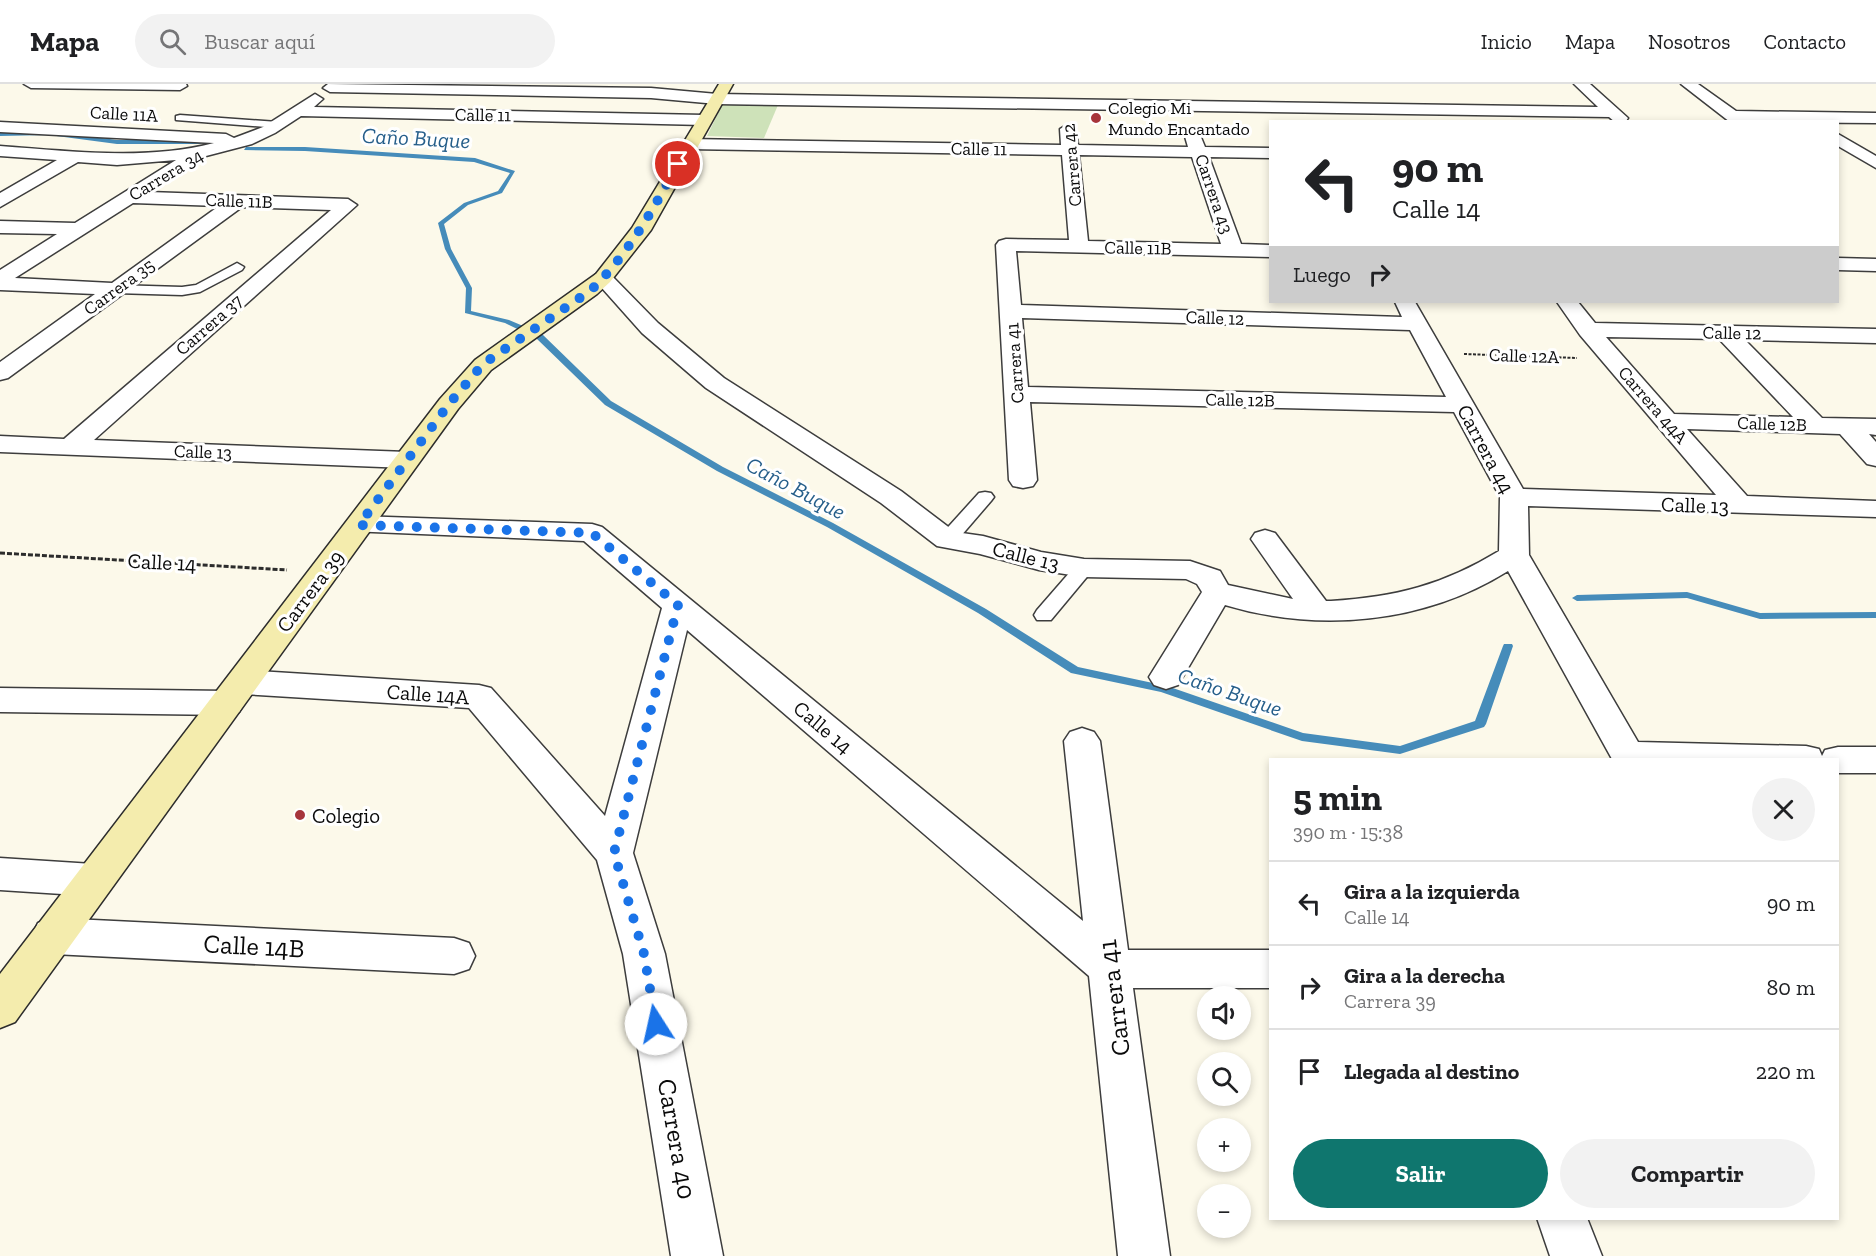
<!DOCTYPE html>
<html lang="es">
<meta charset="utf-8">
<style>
:root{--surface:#fff;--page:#f2f2f2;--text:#202124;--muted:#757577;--line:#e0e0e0;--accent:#0f766e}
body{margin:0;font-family:"Zilla Slab",serif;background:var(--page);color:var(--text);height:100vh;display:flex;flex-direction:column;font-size:22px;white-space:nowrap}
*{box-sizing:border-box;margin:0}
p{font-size:20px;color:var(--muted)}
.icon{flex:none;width:33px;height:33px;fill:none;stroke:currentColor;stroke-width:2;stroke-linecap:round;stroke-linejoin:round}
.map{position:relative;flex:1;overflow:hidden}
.details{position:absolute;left:1269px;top:674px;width:570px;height:462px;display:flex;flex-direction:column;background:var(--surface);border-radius:0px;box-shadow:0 3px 9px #0003}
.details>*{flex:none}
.banner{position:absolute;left:1269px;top:36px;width:570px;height:183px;border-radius:0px;box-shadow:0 3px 9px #0003;background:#fff;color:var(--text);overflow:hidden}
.fabs{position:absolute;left:1197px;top:902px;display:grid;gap:12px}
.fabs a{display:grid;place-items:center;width:54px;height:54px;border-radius:50%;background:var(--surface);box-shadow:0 3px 9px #0003;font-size:30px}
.pin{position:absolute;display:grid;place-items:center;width:51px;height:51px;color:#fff;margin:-26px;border:3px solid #fff;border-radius:50%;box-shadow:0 2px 6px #0007}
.me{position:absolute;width:66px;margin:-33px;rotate:350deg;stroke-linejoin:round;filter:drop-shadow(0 0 4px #0008)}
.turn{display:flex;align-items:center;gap:21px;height:126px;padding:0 24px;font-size:27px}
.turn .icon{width:78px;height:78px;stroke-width:2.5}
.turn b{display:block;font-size:42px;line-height:51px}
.then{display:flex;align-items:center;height:57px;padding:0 24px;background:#0003;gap:12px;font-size:22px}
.round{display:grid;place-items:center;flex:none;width:63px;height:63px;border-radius:32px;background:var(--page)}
.headline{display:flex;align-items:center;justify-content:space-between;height:102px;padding:0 24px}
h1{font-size:36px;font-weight:800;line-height:45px}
.primary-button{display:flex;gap:12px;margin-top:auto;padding:12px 24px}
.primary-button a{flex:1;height:69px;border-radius:36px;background:var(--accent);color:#fff;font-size:24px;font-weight:800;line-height:69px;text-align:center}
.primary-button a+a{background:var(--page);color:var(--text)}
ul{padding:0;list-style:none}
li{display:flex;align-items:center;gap:18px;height:84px;padding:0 24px;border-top:2px solid var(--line)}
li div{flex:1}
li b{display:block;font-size:22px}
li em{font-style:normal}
header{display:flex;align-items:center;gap:36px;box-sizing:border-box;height:84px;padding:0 30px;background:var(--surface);border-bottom:2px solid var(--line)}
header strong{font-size:28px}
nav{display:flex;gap:33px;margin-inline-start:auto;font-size:21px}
.search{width:420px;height:54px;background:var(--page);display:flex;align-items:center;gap:15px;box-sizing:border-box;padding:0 21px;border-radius:33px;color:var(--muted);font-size:22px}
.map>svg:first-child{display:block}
.green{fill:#cee2b9}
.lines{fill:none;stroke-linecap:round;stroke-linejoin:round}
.stream{fill:#468cba;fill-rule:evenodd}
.lane-casing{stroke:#3d3d3d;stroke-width:3}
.street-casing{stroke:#3d3d3d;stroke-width:3}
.secondary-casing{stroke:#2c2c2c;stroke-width:3}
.path-far1{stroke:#2c2c2c;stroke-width:2;stroke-dasharray:3 1.5;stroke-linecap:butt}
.path{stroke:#2c2c2c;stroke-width:3;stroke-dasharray:5 2;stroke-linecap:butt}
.lane{fill:#fff;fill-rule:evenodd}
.street{fill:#fff;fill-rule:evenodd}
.secondary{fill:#f4ecad;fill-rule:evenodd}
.route{stroke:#1a73e8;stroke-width:10;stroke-dasharray:0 18}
.poi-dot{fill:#a7353b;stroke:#fff;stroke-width:2}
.labels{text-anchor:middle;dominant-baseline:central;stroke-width:6;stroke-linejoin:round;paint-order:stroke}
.far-poi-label{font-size:18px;fill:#0a0a0a;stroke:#fff;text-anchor:start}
.far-street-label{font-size:18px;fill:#0a0a0a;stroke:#fff}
.street-label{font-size:21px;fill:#0a0a0a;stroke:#fff}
.poi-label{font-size:21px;fill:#0a0a0a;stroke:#fff;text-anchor:start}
.water-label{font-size:22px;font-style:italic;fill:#255e8a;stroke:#fff}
.near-street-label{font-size:26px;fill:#0a0a0a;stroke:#fff}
</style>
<header>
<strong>Mapa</strong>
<div class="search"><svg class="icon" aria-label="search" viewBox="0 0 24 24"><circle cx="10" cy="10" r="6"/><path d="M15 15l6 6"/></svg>Buscar aquí</div>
<nav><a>Inicio</a><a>Mapa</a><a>Nosotros</a><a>Contacto</a></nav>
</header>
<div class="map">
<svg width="1876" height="1172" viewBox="0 0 1876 1172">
<rect width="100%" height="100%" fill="#fcf9ea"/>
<path class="green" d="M 723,19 L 778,21 L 764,54 L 707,52 Z"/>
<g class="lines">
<g class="stream">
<path d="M 49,47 L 117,56 L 200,56 L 203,58 L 200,60 L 117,60 L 49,51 L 0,52 L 0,48 Z"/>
<path d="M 246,63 L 305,63 L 475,74 L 515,87 L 502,109 L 468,121 L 444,140 L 451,165 L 472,204 L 471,227 L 509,236 L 542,250 L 611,317 L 723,383 L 833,439 L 986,525 L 1078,583 L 1167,602 L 1303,649 L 1400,662 L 1475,637 L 1503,562 L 1504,560 L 1512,560 L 1513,562 L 1486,640 L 1484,643 L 1400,670 L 1302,657 L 1161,608 L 1071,589 L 978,529 L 827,443 L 717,387 L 605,321 L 536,254 L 505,239 L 465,229 L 466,204 L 445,165 L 438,139 L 464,119 L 498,107 L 510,89 L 474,78 L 305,67 L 244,66 Z"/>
<path d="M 1687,508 L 1760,529 L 1876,528 L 1876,534 L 1760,535 L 1687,514 L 1577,517 L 1572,514 L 1577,511 Z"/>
</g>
<defs>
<g id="lane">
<path d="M 180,31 L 278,38 L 283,41 L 278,44 L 176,36 L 176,32 Z"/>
<path d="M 237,179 L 244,183 L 242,186 L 200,208 L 182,211 L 115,209 L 108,205 L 115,201 L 182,203 L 196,201 Z"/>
<path d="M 985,408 L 991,409 L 994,413 L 991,417 L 954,460 L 940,460 L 938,456 L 940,452 L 979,409 Z"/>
<path d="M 1084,478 L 1091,480 L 1093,484 L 1091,488 L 1051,536 L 1037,536 L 1034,531 L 1037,526 L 1077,480 Z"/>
</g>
<g id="street">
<path d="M 24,0 L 186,0 L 187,2 L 180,6 L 31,4 Z"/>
<path d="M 328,0 L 651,4 L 717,10 L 1598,23 L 1574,0 L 1590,0 L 1628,34 L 1626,37 L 1615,38 L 1609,33 L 717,20 L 651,14 L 330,8 L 323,4 Z"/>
<path d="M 1681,0 L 1698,0 L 1736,27 L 1876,29 L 1876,39 L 1730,38 Z"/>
<path d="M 315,10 L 323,15 L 314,23 L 704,31 L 712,36 L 704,41 L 301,32 L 275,49 L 252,60 L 206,72 L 149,108 L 348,115 L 357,121 L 94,356 L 407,368 L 416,370 L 420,376 L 416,382 L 407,384 L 0,368 L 0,352 L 64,355 L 331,126 L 242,123 L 8,294 L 0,296 L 0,278 L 95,210 L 0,206 L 0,186 L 57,150 L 0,149 L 0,137 L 75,139 L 176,76 L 117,81 L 78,78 L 0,123 L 0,109 L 57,76 L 0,72 L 0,62 C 71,67 144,77 214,59 L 0,48 L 0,38 L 226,50 L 234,54 L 263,43 ZM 133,119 L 219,122 L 112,199 L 15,194 Z"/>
<path d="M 1068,40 L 1076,45 L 1078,61 L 1188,63 L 1184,49 L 1192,44 L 1198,46 L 1205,63 L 1270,64 L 1270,74 L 1209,73 L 1241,160 L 1270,161 L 1270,173 L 1016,167 L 1021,221 L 1402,233 L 1395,218 L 1415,218 L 1523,405 L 1716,411 L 1580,251 L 1557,218 L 1578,218 L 1595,239 L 1876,245 L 1876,259 L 1745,256 L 1822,334 L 1876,335 L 1876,351 L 1869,350 L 1876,358 L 1876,382 L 1867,380 L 1840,350 L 1687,345 L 1747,412 L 1876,417 L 1876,433 L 1528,422 L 1529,471 L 1638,658 L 1806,662 L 1819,665 L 1822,672 L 1825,666 L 1838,663 L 1876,663 L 1876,689 L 1838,689 L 1838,675 L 1612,675 L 1508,487 C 1423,540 1319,549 1225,521 L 1178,601 L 1166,605 L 1154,601 L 1149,593 L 1202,508 L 1197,500 L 1186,495 L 1084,493 L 1039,486 L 980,470 L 937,462 L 881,419 L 706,304 L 642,249 L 593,194 L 596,190 L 610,190 L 658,239 L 724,294 L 901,407 L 955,448 L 983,452 L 1041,468 L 1084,475 L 1190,477 L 1220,487 L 1228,501 L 1293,515 L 1251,455 L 1255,449 L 1265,446 L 1275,449 L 1326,517 L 1331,517 C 1396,513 1443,501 1499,467 L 1500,413 L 1454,328 L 1030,318 L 1037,396 L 1033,402 L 1023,404 L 1013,402 L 1009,396 L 996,161 L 999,157 L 1006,155 L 1069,156 L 1062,71 L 688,65 L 680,60 L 688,55 L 1061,61 L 1060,45 ZM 1079,71 L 1192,73 L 1221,160 L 1088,157 ZM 1022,234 L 1410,246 L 1446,313 L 1028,303 ZM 1606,253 L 1719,255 L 1793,333 L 1674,330 Z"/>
<path d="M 1838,50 L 1876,72 L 1876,84 L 1838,62 Z"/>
<path d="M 1838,174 L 1876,175 L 1876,187 L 1838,186 Z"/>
<path d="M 359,432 L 592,440 L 602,443 L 1083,837 L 1064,657 L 1070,648 L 1082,644 L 1094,648 L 1100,657 L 1128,866 L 1270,866 L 1270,904 L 1133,904 L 1170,1172 L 1118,1172 L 1089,892 L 687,546 L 633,769 L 665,870 L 723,1172 L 671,1172 L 623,870 L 597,776 L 469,624 L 243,610 L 231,606 L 226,598 L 231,590 L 243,586 L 479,601 L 491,604 L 605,732 L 662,524 L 584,457 L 349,447 L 345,441 L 349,435 Z"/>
<path d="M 0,604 L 227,607 L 239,610 L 244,619 L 239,628 L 227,631 L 0,628 Z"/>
<path d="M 0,774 L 93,780 L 107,784 L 113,796 L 107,808 L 93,812 L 0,806 Z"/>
<path d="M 53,834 L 454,854 L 469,859 L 475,872 L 469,885 L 454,890 L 53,870 L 38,865 L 32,852 L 38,839 Z"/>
<path d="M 1537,1134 L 1587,1134 L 1602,1172 L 1550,1172 Z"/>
</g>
<path id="secondary" d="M 719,0 L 733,0 L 651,146 L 610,198 L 597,210 L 491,286 L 458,325 L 15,938 L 0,944 L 0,890 L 440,315 L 475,276 L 596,190 L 632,144 Z"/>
</defs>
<use href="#lane" class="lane-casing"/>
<use href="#street" class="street-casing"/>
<use href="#secondary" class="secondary-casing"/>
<path class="path-far1" d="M 1464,270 L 1577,274"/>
<path class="path" d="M 0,469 L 287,486"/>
<use href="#lane" class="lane"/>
<use href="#street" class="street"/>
<use href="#secondary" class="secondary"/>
</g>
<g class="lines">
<path class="route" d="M 656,940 L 644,870 L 614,769 L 678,521 L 592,449 L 359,441 L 449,320 L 483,280 L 590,207 C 629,170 653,125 678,80"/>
</g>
<g class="poi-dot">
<circle cx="1096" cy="34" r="6"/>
<circle cx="300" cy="731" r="6"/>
</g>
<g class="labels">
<g class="far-poi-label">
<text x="1108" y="24">Colegio Mi<tspan x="1108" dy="21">Mundo Encantado</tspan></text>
</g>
<g class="far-street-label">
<text transform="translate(124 30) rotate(3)">Calle 11A</text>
<text transform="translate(483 31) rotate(1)">Calle 11</text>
<text transform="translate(979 65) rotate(1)">Calle 11</text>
<text transform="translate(1072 81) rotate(-95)">Carrera 42</text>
<text transform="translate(166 91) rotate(-31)">Carrera 34</text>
<text transform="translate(1214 110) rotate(71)">Carrera 43</text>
<text transform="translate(239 117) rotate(2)">Calle 11B</text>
<text transform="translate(1138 164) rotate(1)">Calle 11B</text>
<text transform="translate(119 203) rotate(-36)">Carrera 35</text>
<text transform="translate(1215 234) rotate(2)">Calle 12</text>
<text transform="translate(209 241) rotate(-41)">Carrera 37</text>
<text transform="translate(1732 249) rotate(1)">Calle 12</text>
<text transform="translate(1524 272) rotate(2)">Calle 12A</text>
<text transform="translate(1015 279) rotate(-94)">Carrera 41</text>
<text transform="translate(1240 316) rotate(1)">Calle 12B</text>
<text transform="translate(1653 321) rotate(49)">Carrera 44A</text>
<text transform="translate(1772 340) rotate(2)">Calle 12B</text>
<text transform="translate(203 368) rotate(2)">Calle 13</text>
</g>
<g class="street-label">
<text transform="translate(1486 365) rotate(62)">Carrera 44</text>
<text transform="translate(1695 421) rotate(2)">Calle 13</text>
<text transform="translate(1026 472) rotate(14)">Calle 13</text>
<text transform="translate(162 478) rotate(3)">Calle 14</text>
<text transform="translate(310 507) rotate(-53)">Carrera 39</text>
<text transform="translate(428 610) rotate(4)">Calle 14A</text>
<text transform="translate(823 643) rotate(40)">Calle 14</text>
</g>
<g class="poi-label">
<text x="312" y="731">Colegio</text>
</g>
<g class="water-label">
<text transform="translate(416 54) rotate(3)">Caño Buque</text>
<text transform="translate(796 404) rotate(28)">Caño Buque</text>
<text transform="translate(1230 608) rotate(19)">Caño Buque</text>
</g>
<g class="near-street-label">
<text transform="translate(254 862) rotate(3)">Calle 14B</text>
<text transform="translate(1114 914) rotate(-97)">Carrera 41</text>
<text transform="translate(677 1055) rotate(80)">Carrera 40</text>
</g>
</g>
</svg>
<div class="fabs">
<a><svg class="icon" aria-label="sound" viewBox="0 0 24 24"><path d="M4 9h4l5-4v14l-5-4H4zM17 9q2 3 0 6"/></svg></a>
<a><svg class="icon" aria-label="search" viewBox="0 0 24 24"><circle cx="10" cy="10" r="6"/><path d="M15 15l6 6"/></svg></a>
<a>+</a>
<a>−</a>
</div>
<div class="pin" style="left:678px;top:80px;background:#d93025"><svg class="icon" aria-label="arrive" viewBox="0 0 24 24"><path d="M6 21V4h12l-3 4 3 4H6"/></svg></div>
<svg class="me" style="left:656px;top:940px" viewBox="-20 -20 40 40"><circle r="19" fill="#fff"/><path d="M0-13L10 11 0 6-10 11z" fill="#1a73e8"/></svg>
<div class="banner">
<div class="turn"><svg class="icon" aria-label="left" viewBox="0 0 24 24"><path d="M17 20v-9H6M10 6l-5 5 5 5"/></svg><div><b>90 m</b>Calle 14</div></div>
<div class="then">Luego<svg class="icon" aria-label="right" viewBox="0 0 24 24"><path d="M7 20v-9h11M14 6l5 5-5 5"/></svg></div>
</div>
<section class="details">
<div class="headline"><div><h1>5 min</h1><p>390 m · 15:38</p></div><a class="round"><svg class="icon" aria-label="close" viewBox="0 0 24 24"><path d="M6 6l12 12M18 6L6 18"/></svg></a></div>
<ul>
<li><svg class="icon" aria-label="left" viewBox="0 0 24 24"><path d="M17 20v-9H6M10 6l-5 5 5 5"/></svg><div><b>Gira a la izquierda</b><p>Calle 14</p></div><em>90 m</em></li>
<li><svg class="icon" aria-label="right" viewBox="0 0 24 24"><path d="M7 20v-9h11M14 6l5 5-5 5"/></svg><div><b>Gira a la derecha</b><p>Carrera 39</p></div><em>80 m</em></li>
<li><svg class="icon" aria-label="arrive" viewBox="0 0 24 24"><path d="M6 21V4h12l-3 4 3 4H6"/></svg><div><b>Llegada al destino</b></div><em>220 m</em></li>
</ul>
<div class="primary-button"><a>Salir</a><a>Compartir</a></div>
</section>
</div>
